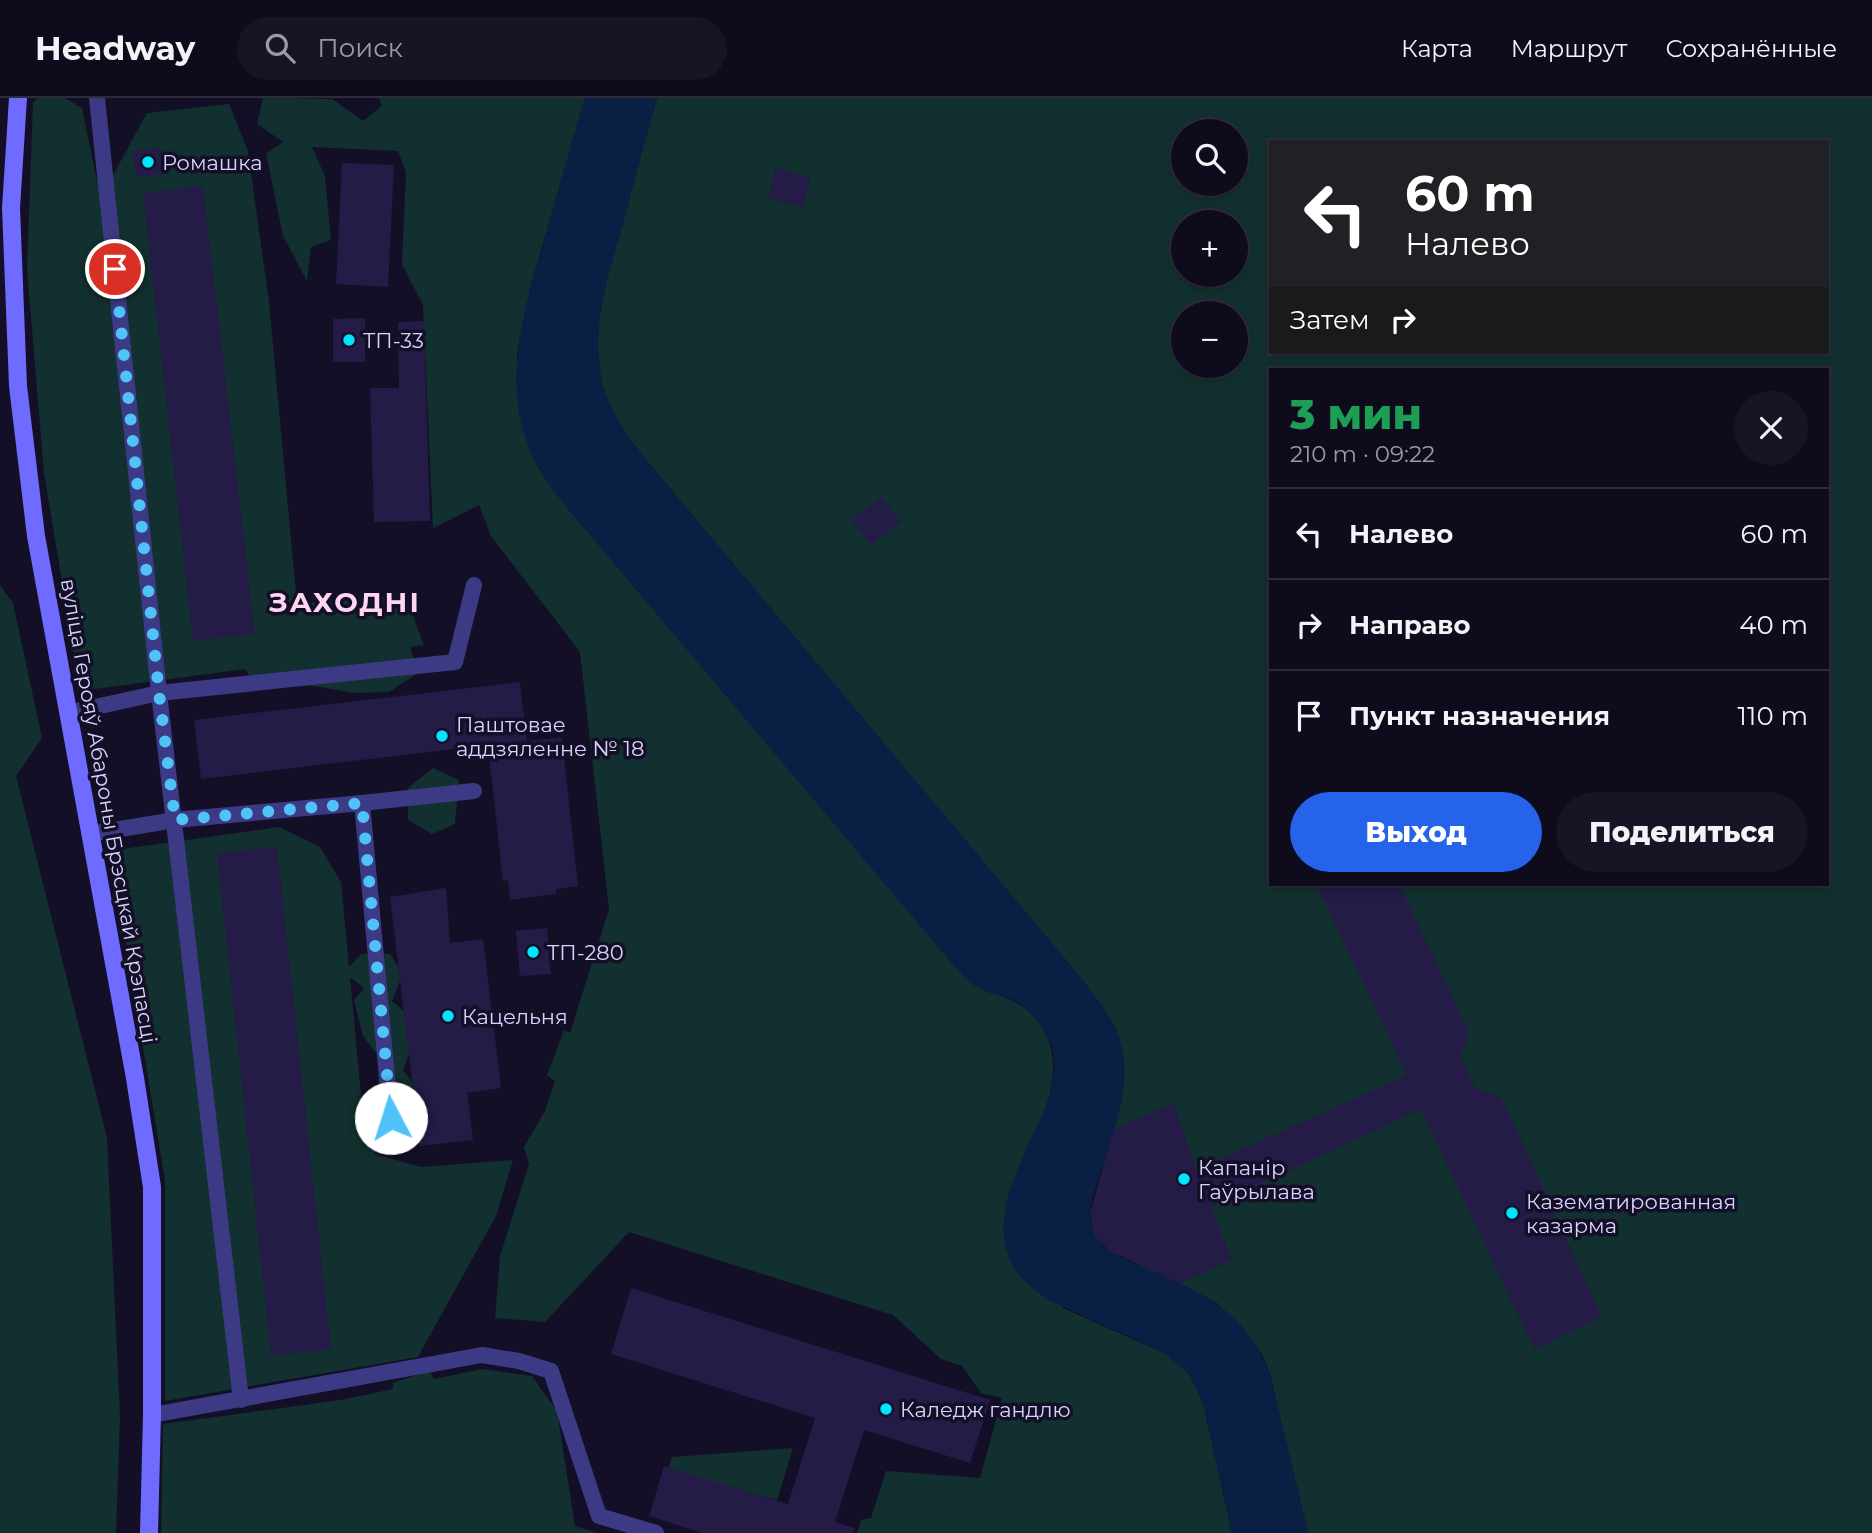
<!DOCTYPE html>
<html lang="ru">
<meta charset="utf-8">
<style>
:root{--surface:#0e0b1c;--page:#171425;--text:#f1f3f6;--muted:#9b9ba3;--line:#2e2b3b;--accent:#2563eb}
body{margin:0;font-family:Montserrat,sans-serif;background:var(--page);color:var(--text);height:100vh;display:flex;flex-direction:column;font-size:26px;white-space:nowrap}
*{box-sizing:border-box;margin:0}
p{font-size:23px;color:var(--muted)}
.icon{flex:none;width:38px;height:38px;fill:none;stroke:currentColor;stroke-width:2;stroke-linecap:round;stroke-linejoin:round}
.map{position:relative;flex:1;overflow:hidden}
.side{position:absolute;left:1269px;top:270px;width:560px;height:518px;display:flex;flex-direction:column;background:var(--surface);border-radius:0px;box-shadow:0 4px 10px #0003,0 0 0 2px var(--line)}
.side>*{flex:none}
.banner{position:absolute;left:1269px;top:42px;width:560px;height:214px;border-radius:0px;box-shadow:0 4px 10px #0003,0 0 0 2px var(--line);background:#202124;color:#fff;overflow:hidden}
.tools{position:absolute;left:1171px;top:21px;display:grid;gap:14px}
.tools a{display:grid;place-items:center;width:77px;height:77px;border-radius:50%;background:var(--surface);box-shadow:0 4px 10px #0003,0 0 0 2px var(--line);font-size:35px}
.pin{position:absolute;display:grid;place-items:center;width:60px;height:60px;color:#fff;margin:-30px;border:4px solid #fff;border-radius:50%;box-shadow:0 2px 7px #0007}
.me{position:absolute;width:77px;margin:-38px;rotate:355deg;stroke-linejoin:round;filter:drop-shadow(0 0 5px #0008)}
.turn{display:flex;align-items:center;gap:24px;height:147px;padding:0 21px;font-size:32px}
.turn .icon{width:91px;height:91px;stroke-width:2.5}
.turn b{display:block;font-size:49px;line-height:60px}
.then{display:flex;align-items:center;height:66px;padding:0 21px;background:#0003;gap:14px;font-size:26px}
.round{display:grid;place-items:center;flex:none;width:74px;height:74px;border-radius:37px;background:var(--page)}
.headline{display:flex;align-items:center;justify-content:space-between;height:119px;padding:0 21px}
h1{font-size:42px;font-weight:800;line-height:52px;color:#1e9e55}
.action{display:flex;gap:14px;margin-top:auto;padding:14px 21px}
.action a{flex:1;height:80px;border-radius:42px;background:var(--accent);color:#fff;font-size:28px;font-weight:800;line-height:80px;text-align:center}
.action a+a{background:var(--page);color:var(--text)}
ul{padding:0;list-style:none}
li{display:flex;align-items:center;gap:21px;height:91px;padding:0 21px;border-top:2px solid var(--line)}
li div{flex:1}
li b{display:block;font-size:26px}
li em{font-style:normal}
header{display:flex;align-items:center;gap:42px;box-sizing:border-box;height:98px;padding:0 35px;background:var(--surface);border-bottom:2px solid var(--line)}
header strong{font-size:33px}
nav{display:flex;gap:38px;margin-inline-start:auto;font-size:24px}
.search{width:490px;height:63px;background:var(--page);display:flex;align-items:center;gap:18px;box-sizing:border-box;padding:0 24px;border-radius:38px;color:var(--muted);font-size:26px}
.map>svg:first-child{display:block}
.green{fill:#12302f;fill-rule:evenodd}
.water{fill:#0a1f44}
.building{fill:#241b47}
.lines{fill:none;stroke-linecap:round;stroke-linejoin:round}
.lane{stroke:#3d3a85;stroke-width:16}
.secondary{stroke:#6f6bff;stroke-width:18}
.route{stroke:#4fc3f7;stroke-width:12;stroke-dasharray:0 21.6}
.poi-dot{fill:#00e5ff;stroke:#130f26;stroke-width:2.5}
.labels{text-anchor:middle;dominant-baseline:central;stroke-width:7;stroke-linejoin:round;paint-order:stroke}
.poi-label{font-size:21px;fill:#d9d4ff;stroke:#130f26;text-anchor:start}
.street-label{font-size:21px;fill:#d9d4ff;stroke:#130f26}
.district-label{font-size:28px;font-weight:bold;letter-spacing:2px;fill:#ffd6f0;stroke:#130f26}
</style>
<header>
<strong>Headway</strong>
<div class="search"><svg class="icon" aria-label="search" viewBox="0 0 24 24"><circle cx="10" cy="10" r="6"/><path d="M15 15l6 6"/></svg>Поиск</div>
<nav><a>Карта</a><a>Маршрут</a><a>Сохранённые</a></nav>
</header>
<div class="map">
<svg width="1872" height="1435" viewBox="0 0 1872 1435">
<rect width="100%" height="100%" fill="#130f26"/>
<g class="green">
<path d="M 38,0 L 64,0 L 82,10 L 97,83 L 113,77 L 147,15 L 229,6 L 248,53 L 269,204 L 297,506 L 405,497 L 424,547 L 410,549 L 418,575 L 389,594 L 354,595 L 249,577 L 245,571 L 80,593 L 44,375 L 27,171 L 33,5 Z"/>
<path d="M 263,0 L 332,1 L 363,23 L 382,8 L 379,0 L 585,0 L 530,191 L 517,254 L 519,315 L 537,368 L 573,417 L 988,894 C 1011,900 1032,910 1044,932 C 1069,980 1036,1031 1017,1076 L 1063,1210 L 1166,1256 L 1190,1277 L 1203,1305 L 1232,1435 L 857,1435 L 861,1422 L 871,1420 L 886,1373 L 980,1380 L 1002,1300 L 981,1295 L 962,1268 L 941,1261 L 893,1217 L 629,1134 L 545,1224 L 495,1220 L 500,1158 L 529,1066 L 524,1049 L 545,1013 L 555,983 L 547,977 L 564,932 L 570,935 L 609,811 L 580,554 L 491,438 L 479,407 L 433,430 L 423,207 L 402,166 L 406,74 L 398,53 L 312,49 L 325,78 L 331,142 L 311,149 L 307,183 L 283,138 L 266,55 L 283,44 L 257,26 Z"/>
<path d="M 657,0 L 1872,0 L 1872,1435 L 1308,1435 L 1270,1277 L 1262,1256 L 1217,1205 L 1110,1153 L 1094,1138 L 1090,1116 L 1114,1031 L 1097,901 L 643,358 C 626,336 608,311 602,283 C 590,229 608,176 623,125 C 634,83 645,42 657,0 ZM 1183,33 L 1236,33 L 1236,86 L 1183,86 ZM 1270,44 L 1827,44 L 1827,254 L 1270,254 ZM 1183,124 L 1236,124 L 1236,177 L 1183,177 ZM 1183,215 L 1236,215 L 1236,268 L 1183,268 ZM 1270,271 L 1827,271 L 1827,786 L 1270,786 Z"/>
<path d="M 0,487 L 13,505 L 42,640 L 16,678 L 107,1040 L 120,1318 L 116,1435 L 0,1435 Z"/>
<path d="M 433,670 L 459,682 L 455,726 L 432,736 L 408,722 L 408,690 Z"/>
<path d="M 279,729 L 320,749 L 341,784 L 349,869 L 361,856 L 390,856 L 403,875 L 392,903 L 405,914 L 413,944 L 403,972 L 413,985 L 420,1023 L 401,1033 L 372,1008 L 383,964 L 363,938 L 354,902 L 364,890 L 350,879 L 363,1019 L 375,1056 L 421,1069 L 513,1062 L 496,1118 L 418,1259 L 165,1303 L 165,1083 L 114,772 L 122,751 Z"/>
<path d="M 482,1271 L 532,1278 L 557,1313 L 575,1428 L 597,1435 L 161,1435 L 163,1326 L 341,1302 L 393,1291 L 393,1285 L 430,1273 L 434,1281 Z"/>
<path d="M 793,1350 L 777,1402 L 667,1373 L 672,1359 Z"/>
</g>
<path class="water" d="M 585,0 L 657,0 C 645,42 634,83 623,125 C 608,176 590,229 602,283 C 608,311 626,336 643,358 L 1083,882 C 1092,895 1103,907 1111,921 C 1141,973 1114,1033 1097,1085 C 1092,1101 1086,1120 1094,1136 C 1102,1152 1121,1159 1136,1166 C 1198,1193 1244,1208 1270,1277 L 1308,1435 L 1232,1435 L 1203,1305 L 1190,1277 L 1166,1256 L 1047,1201 C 1035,1192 1023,1184 1015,1172 C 984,1123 1023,1061 1043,1015 C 1052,992 1060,965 1049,942 C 1042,926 1030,911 1014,902 C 1003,897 990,896 979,890 C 969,885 962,876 955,869 L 573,417 C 554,394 535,370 526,341 C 502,272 528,200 547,133 C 559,89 572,44 585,0 Z"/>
<g class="building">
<path d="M 160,50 L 163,76 L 136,79 L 132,53 Z"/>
<path d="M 342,65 L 394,67 L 388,189 L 336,186 Z"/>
<path d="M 776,70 L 811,80 L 803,110 L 768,100 Z"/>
<path d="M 203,88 L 255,536 L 193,543 L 143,95 Z"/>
<path d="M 365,220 L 365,264 L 333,264 L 333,221 Z"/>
<path d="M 424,223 L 430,423 L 374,424 L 370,290 L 399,290 L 398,224 Z"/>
<path d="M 881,399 L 901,424 L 871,447 L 851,422 Z"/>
<path d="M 520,584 L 527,643 L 562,639 L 578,788 L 556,791 L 556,796 L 510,802 L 508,782 L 503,783 L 488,647 L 201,681 L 194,622 Z"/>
<path d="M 277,749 L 331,1251 L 271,1258 L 217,755 Z"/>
<path d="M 1316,786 L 1399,786 L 1469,934 L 1461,958 L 1475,990 L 1501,999 L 1602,1219 L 1534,1251 L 1421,1011 L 1211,1109 L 1232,1162 L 1180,1185 L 1110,1153 L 1094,1138 L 1090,1116 L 1114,1031 L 1174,1005 L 1196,1072 L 1407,977 Z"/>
<path d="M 446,790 L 450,845 L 483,841 L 501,990 L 467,995 L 473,1042 L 420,1048 L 390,799 Z"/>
<path d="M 547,830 L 551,876 L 520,878 L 516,833 Z"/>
<path d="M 631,1190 L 990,1302 L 970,1365 L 864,1332 L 835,1424 L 855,1430 L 853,1435 L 702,1435 L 649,1418 L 664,1368 L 788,1406 L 815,1320 L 611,1256 Z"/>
</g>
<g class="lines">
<g class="lane">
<path d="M 97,0 L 159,595 L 241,1302"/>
<path d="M 68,615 L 159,595 L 455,564 L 474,487"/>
<path d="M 362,705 L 474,693"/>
<path d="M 90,736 L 175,722 L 362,705 L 393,1046"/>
<path d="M 152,1317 L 482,1257 L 519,1263 L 551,1273 L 599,1418 L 656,1435"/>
</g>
<path class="secondary" d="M 18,0 L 11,110 L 18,288 L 36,438 L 135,980 L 152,1089 L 152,1317 L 149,1435"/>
</g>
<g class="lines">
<path class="route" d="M 115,171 L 159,595 L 175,722 L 362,705 L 391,1020"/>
</g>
<g class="poi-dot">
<circle cx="148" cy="64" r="7"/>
<circle cx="349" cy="242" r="7"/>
<circle cx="442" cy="638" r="7"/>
<circle cx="533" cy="854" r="7"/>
<circle cx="448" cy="918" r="7"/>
<circle cx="1184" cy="1081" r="7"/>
<circle cx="1512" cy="1115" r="7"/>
<circle cx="886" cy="1311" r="7"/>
</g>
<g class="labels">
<g class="poi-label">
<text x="162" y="64">Ромашка</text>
<text x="363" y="242">ТП-33</text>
<text x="456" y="626">Паштовае<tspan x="456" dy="24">аддзяленне № 18</tspan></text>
<text x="547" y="854">ТП-280</text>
<text x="462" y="918">Кацельня</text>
<text x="1198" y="1069">Капанір<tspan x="1198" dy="24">Гаўрылава</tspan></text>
<text x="1526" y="1103">Казематированная<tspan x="1526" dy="24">казарма</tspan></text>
<text x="900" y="1311">Каледж гандлю</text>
</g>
<g class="street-label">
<text transform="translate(109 713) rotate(80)">вуліца Герояў Абароны Брэсцкай Крэпасці</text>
</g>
<g class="district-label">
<text x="345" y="504">ЗАХОДНІ</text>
</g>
</g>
</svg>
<div class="tools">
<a><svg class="icon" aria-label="search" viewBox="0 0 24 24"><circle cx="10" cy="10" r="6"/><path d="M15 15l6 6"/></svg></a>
<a>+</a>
<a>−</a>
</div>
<div class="pin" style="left:115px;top:171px;background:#d93025"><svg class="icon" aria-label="arrive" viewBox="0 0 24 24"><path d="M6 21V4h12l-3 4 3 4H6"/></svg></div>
<svg class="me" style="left:391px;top:1020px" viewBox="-20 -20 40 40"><circle r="19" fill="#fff"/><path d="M0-13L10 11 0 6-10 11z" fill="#4fc3f7"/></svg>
<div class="banner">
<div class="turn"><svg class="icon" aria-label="left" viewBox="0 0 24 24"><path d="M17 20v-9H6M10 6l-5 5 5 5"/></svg><div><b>60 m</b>Налево</div></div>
<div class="then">Затем<svg class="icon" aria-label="right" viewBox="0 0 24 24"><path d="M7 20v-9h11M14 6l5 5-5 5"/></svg></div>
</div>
<section class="side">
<div class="headline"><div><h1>3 мин</h1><p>210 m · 09:22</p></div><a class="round"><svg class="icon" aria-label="close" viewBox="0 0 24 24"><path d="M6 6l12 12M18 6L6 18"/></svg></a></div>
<ul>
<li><svg class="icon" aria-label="left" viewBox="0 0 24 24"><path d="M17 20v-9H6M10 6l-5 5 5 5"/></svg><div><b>Налево</b></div><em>60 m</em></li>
<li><svg class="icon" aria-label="right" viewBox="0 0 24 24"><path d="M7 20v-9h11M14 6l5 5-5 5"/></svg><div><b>Направо</b></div><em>40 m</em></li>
<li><svg class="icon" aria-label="arrive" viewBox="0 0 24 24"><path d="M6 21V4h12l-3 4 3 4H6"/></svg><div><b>Пункт назначения</b></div><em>110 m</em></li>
</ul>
<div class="action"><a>Выход</a><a>Поделиться</a></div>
</section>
</div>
